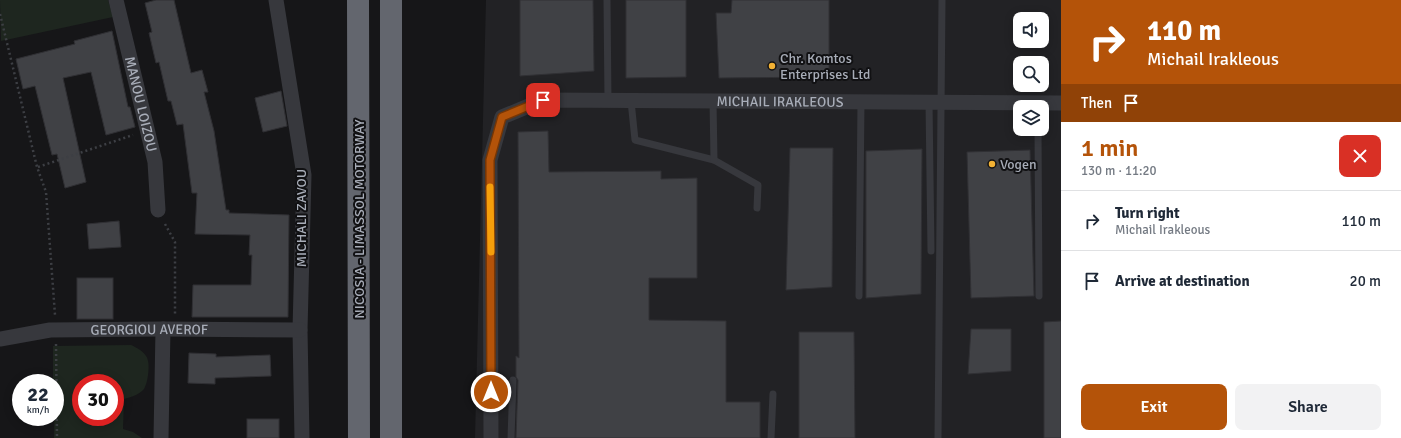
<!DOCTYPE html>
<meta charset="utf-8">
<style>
:root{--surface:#fff;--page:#f2f2f3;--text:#1f2937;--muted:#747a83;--line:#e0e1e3;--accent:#b45309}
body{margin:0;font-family:Signika,sans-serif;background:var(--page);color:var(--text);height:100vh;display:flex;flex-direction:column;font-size:15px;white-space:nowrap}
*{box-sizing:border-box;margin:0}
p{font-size:13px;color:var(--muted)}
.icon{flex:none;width:22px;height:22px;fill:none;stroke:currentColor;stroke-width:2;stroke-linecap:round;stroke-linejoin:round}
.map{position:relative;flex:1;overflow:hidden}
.drawer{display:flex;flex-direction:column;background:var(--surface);width:340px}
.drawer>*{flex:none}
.hud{background:#b45309;color:#fff;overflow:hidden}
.buttons{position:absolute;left:1013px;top:12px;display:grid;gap:8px}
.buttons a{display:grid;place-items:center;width:36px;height:36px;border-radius:8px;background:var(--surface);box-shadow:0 2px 10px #0003;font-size:20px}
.speed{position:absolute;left:12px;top:374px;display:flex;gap:8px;font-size:20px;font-weight:700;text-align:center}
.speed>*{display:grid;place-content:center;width:52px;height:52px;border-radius:50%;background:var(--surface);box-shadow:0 2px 10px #0003;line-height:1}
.speed small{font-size:10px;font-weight:400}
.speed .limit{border:6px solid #d22;background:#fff;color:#111}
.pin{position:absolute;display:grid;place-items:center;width:34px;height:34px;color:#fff;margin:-17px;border-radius:8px;box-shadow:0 2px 6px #0006}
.me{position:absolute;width:44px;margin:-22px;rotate:0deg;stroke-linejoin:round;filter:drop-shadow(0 0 3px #0008)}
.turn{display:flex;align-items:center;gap:14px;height:84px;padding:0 20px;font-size:18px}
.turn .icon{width:52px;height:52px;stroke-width:2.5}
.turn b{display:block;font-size:28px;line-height:34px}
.then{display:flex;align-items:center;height:38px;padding:0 20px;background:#0003;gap:8px;font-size:15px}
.round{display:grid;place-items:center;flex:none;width:42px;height:42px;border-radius:8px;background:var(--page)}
.head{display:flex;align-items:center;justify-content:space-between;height:68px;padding:0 20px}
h1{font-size:24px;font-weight:600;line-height:30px;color:var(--accent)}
.button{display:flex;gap:8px;margin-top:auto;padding:8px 20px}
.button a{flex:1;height:46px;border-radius:8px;background:var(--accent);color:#fff;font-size:16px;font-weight:600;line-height:46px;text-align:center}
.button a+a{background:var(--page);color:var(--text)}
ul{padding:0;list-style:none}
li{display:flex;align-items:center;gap:12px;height:60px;padding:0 20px;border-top:1px solid var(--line)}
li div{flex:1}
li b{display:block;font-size:15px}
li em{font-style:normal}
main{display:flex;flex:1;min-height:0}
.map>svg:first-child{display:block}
.built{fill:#222225;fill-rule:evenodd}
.green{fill:#1e261f;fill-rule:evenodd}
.building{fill:#404145;stroke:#303034}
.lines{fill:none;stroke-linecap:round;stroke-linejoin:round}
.path{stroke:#3d3f44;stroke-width:2.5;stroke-dasharray:2 3;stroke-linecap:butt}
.lane{stroke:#37383d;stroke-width:7}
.street{stroke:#37383d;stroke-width:15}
.highway{stroke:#63666e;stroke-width:22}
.route-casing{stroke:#753606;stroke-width:10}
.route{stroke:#b45309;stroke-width:7}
.slow{stroke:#f59e0b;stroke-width:7}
.poi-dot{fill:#f2b134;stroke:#111113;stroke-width:1.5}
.labels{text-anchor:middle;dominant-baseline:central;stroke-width:4;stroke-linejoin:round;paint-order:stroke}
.poi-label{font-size:14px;fill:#a8adb8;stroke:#111113;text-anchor:start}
.street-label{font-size:14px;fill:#a8adb8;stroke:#111113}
</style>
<main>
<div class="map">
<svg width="1061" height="438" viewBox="0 0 1061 438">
<rect width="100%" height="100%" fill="#161618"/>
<path class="built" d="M 486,0 L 1061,0 L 1061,438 L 475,438 ZM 1020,19 L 1042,19 L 1042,41 L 1020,41 ZM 1020,63 L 1042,63 L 1042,85 L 1020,85 ZM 1020,107 L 1042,107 L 1042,129 L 1020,129 Z"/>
<g class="green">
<path d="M 0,0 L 108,0 L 113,17 L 1,41 Z"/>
<path d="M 131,345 C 137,348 142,350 146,356 C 151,362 148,383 144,389 C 139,395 131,397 124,399 L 123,429 L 133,432 L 142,438 L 54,438 L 55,383 L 53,383 L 53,346 ZM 81,383 L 115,383 L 115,417 L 81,417 Z"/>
</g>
<g class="building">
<path d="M 156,0 L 174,0 L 191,73 L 202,70 L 208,92 L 204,92 L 214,131 L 226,210 L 229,210 L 229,213 L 289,215 L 288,317 L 192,317 L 193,285 L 251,285 L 252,255 L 249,255 L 250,235 L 195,234 L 197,193 L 192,193 L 183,124 L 177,125 L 171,101 L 168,101 L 159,62 L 156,63 L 149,33 L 152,32 L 145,3 Z"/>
<path d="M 520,0 L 593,0 L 594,71 L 520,76 Z"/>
<path d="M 626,0 L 686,0 L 686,77 L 626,78 Z"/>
<path d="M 732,0 L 829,0 L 829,77 L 719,78 L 716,13 L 731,13 Z"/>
<path d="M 112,31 L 128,107 L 130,107 L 135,127 L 106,135 L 91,72 L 63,78 L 86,182 L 65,188 L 57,154 L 52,155 L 35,86 L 23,89 L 16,59 L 75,44 L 74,41 Z"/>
<path d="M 281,91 L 287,126 L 263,132 L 255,98 Z"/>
<path d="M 548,131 L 549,172 L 661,171 L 661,179 L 697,178 L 697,278 L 649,278 L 649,320 L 726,321 L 726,402 L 760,402 L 760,438 L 516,438 L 518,380 L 516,377 L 516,356 L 519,358 L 518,132 Z"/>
<path d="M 790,148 L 833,148 L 832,287 L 786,290 Z"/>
<path d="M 922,149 L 921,294 L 866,298 L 866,151 Z"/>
<path d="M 1030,150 L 1034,296 L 971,298 L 967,152 Z"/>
<path d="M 119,221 L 121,247 L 89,249 L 87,224 Z"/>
<rect x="77" y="278" width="36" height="41"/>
<path d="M 1061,321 L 1061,438 L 1044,438 L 1044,322 Z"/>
<path d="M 971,329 L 1011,329 L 1011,371 L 968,374 Z"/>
<path d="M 799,332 L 854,332 L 855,438 L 799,438 Z"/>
<path d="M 189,353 L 216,354 L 216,357 L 270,355 L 271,376 L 215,378 L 215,384 L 188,383 Z"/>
<rect x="247" y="419" width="32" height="19"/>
</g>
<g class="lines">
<g class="path">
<path d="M 0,14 L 37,167 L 46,192 L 55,315"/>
<path d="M 38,167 L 133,135"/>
<path d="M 165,224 L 175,242 L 175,314"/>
<path d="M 56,344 L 57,438"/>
</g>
<g class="lane">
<path d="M 607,0 L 608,101"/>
<path d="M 631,101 L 635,140 L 714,160 L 758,185 L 757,208"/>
<path d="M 713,101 L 714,160"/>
<path d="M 929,102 L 931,251"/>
<path d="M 1038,129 L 1039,296"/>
<path d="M 859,296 L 861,102"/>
<path d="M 511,438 L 513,380"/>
<path d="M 771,438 L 773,394"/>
<path d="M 938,438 L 942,0"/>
</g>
<g class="street">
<path id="s1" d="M 116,0 L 155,162 L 158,210"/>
<path d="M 276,0 L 304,175 L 300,330 L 302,438"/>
<path id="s2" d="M 0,339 L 50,330 L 163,329 L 300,330"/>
<path d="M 161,438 L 163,329"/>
<path id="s3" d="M 491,438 L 490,160 L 502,117 L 543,100 L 1061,103"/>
</g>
<g class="highway">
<path d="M 358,0 L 359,438"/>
<path d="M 391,0 L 391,438"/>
</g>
</g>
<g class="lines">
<defs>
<path id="route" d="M 491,392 L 490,160 L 502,117 L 543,100"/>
</defs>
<use href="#route" class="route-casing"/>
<use href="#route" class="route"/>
<path class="slow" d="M 490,187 L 491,252"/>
</g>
<g class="poi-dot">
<circle cx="772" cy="66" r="4"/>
<circle cx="992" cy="164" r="4"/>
</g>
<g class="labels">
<g class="poi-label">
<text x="780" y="58">Chr. Komtos<tspan x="780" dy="16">Enterprises Ltd</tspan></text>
<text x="1000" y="164">Vogen</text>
</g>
<g class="street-label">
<text stroke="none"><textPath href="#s3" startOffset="604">MICHAIL IRAKLEOUS</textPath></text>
<text stroke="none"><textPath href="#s1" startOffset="107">MANOU LOIZOU</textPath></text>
<text transform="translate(301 218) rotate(-90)">MICHALI ZAVOU</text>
<text transform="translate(359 219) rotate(-90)">NICOSIA - LIMASSOL MOTORWAY</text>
<text stroke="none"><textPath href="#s2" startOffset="150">GEORGIOU AVEROF</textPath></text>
</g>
</g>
</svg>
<div class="buttons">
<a><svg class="icon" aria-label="sound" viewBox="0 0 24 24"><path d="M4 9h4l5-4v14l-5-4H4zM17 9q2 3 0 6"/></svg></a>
<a><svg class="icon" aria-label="search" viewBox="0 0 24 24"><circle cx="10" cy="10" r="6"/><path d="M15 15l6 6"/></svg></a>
<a><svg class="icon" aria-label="layers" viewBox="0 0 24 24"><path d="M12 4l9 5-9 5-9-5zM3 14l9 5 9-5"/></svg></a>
</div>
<div class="speed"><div>22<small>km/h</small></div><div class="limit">30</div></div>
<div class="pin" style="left:543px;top:100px;background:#d93025"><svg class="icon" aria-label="arrive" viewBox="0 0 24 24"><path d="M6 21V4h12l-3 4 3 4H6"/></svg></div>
<svg class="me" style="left:491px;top:392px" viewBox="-20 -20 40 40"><circle r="17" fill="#b45309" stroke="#fff" stroke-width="3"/><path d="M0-11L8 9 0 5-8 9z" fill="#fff"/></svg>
</div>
<section class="drawer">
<div class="hud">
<div class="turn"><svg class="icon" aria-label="right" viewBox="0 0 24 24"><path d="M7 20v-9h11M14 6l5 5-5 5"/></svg><div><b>110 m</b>Michail Irakleous</div></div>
<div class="then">Then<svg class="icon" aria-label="arrive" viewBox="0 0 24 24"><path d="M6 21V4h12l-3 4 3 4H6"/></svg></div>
</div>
<div class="head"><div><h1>1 min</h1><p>130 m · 11:20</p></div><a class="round" style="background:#d93025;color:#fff"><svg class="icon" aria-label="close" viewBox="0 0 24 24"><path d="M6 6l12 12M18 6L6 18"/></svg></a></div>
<ul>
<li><svg class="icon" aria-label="right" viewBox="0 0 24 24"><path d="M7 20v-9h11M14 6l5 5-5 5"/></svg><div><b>Turn right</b><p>Michail Irakleous</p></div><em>110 m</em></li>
<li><svg class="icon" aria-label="arrive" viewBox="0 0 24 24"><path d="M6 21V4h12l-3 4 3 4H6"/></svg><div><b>Arrive at destination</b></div><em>20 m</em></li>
</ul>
<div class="button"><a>Exit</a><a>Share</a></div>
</section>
</main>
